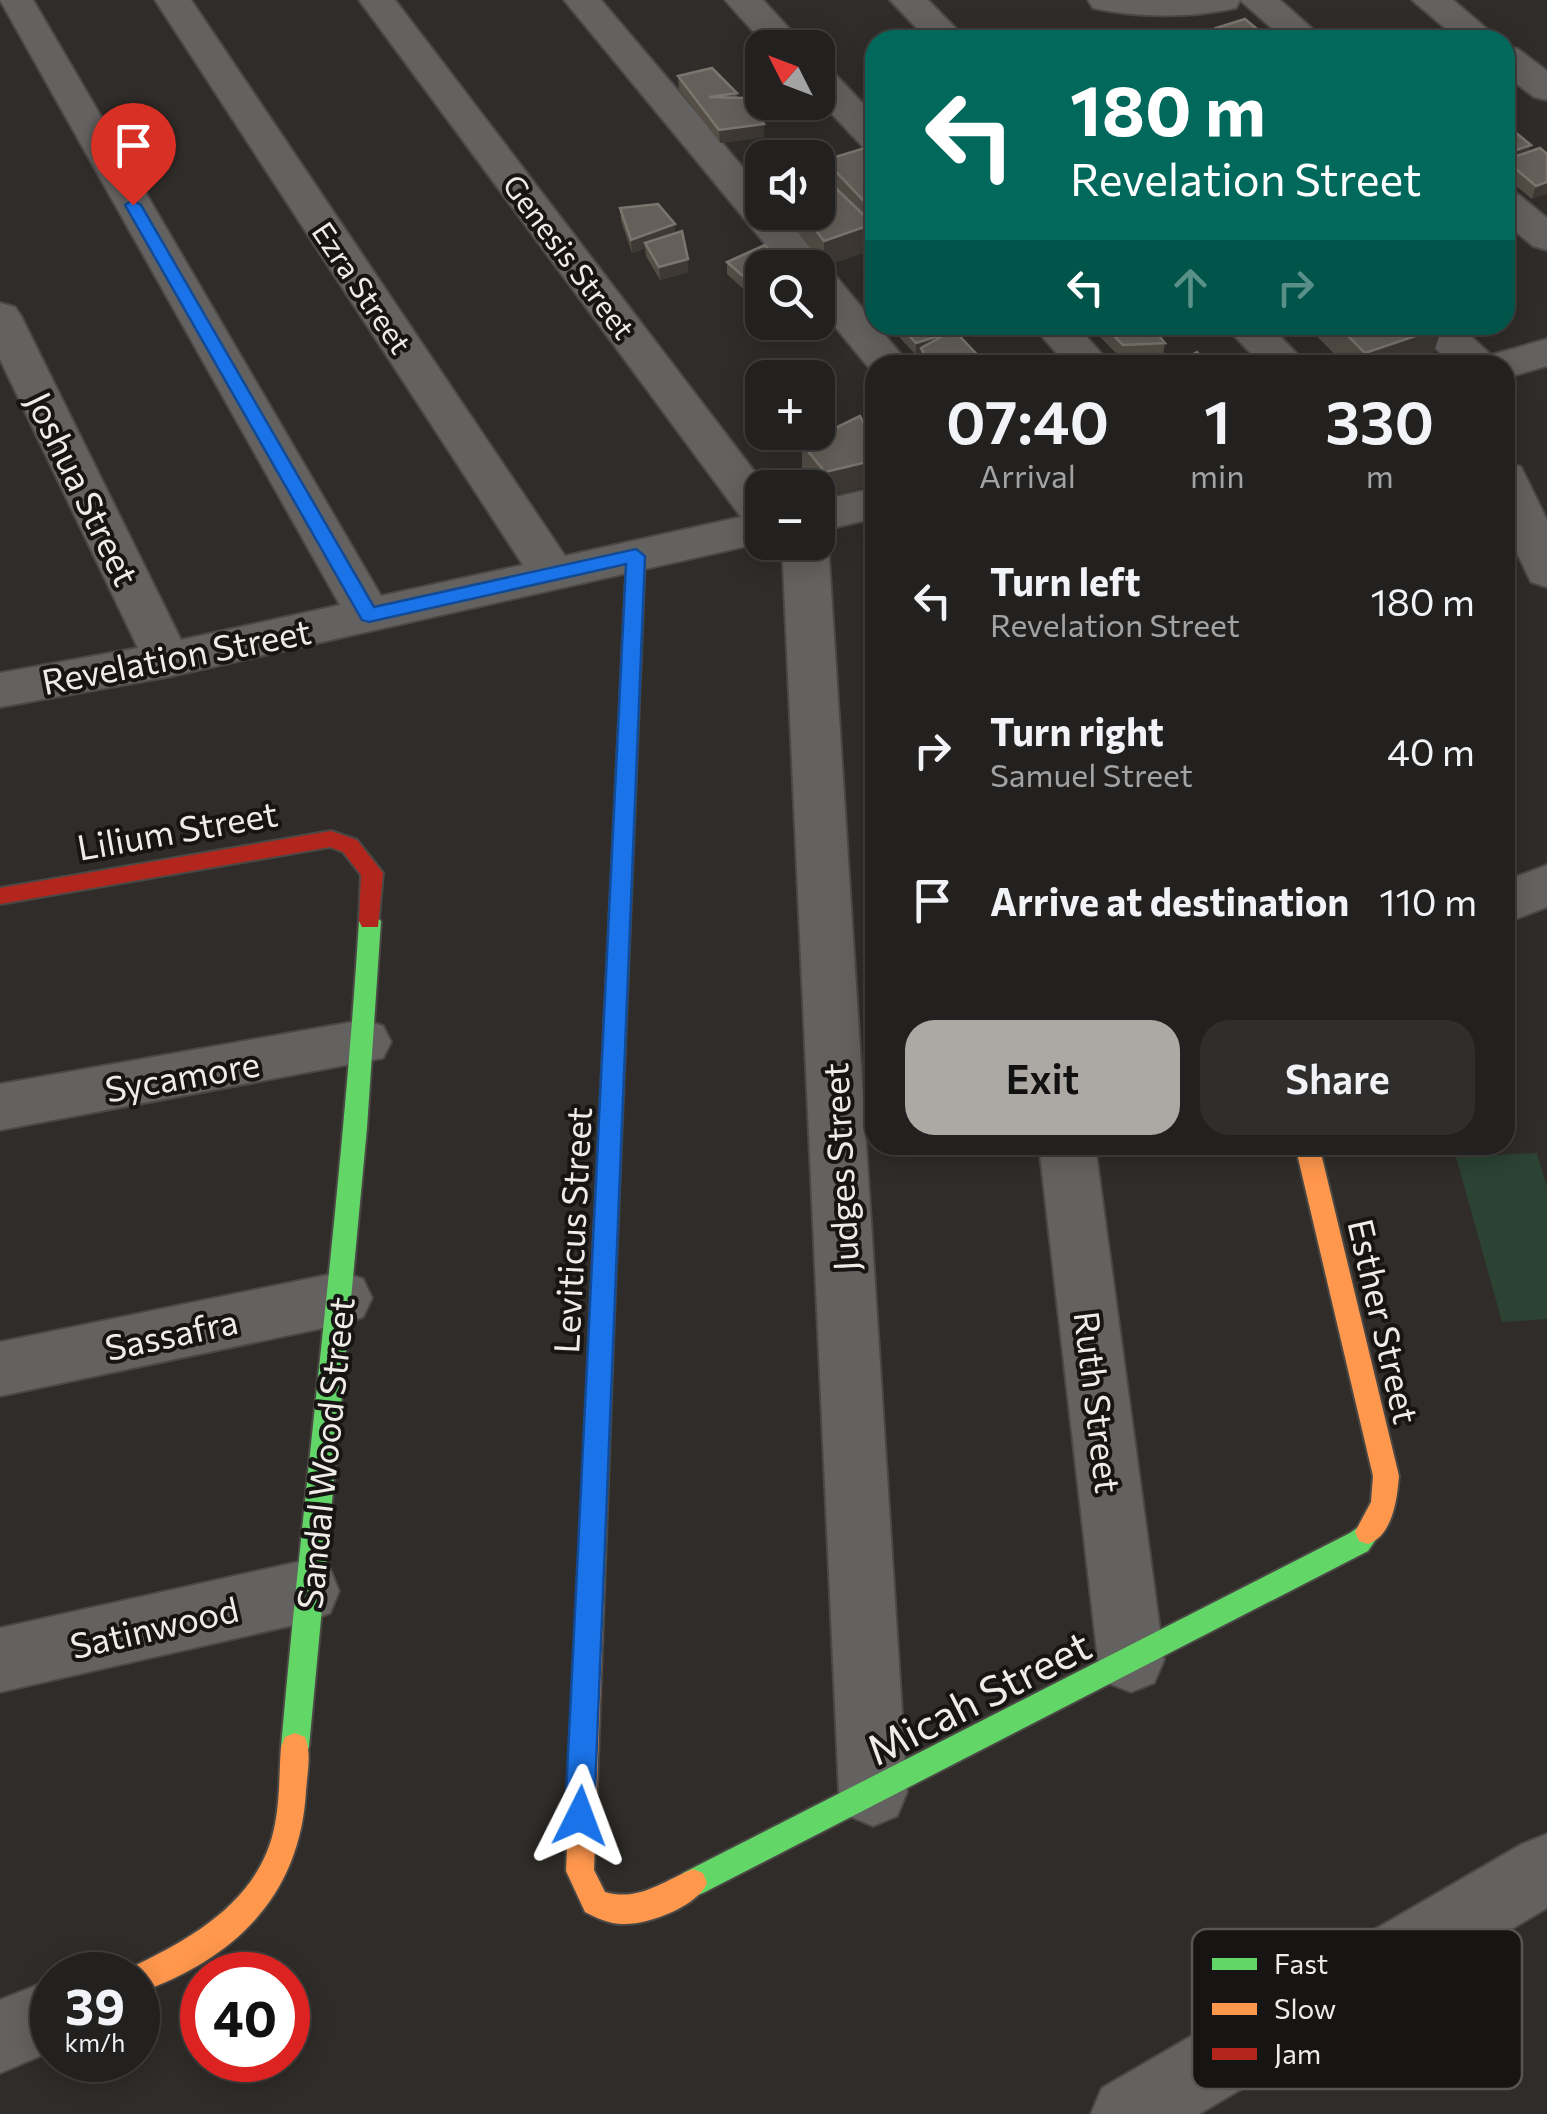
<!DOCTYPE html>
<meta charset="utf-8">
<style>
:root{--surface:#23211f;--page:#2f2e2c;--text:#f1f3f6;--muted:#a3a3a4;--line:#403e3d;--accent:#aca9a5}
body{margin:0;font-family:Commissioner,sans-serif;background:var(--page);color:var(--text);height:100vh;display:flex;flex-direction:column;font-size:38px;white-space:nowrap}
*{box-sizing:border-box;margin:0}
p{font-size:32px;color:var(--muted)}
.icon{flex:none;width:55px;height:55px;fill:none;stroke:currentColor;stroke-width:2;stroke-linecap:round;stroke-linejoin:round}
.map{position:relative;flex:1;overflow:hidden}
.details{position:absolute;left:865px;top:355px;width:650px;height:800px;display:flex;flex-direction:column;background:var(--surface);border-radius:30px;box-shadow:0 5px 25px #0003,0 0 0 2px var(--line)}
.details>*{flex:none}
.banner{position:absolute;left:865px;top:30px;width:650px;height:305px;border-radius:30px;box-shadow:0 5px 25px #0003,0 0 0 2px var(--line);background:#00695c;color:#fff;overflow:hidden}
.needle{width:65px;rotate:312deg}
.fabs{position:absolute;left:745px;top:30px;display:grid;gap:20px}
.fabs a{display:grid;place-items:center;width:90px;height:90px;border-radius:20px;background:var(--surface);box-shadow:0 5px 25px #0003,0 0 0 2px var(--line);font-size:50px}
.speed{position:absolute;left:30px;top:1952px;display:flex;gap:20px;font-size:50px;font-weight:700;text-align:center}
.speed>*{display:grid;place-content:center;width:130px;height:130px;border-radius:50%;background:var(--surface);box-shadow:0 5px 25px #0003,0 0 0 2px var(--line);line-height:1}
.speed small{font-size:25px;font-weight:400}
.speed .limit{border:15px solid #d22;background:#fff;color:#111}
.pin{position:absolute;display:grid;place-items:center;width:85px;height:85px;color:#fff;margin:-102px -42px;border-radius:50% 50% 50% 0;rotate:-45deg;box-shadow:0 0 10px #0007}
.pin .icon{rotate:45deg}
.me{position:absolute;width:110px;margin:-55px;rotate:3deg;stroke-linejoin:round;filter:drop-shadow(0 0 8px #0008)}
.turn{display:flex;align-items:center;gap:35px;height:210px;padding:0 40px;font-size:45px}
.turn .icon{width:130px;height:130px;stroke-width:2.5}
.turn b{display:block;font-size:70px;line-height:85px}
.lanes{display:flex;align-items:center;height:95px;padding:0 40px;background:#0003;justify-content:center;gap:50px;direction:ltr}
.lanes .off{opacity:.35}
.eta{display:flex;justify-content:space-evenly;align-items:center;height:170px;text-align:center}
.eta b{font-size:60px;font-weight:600;line-height:70px}
.button{display:flex;gap:20px;margin-top:auto;padding:20px 40px}
.button a{flex:1;height:115px;border-radius:30px;background:var(--accent);color:#111;font-size:40px;font-weight:600;line-height:115px;text-align:center}
.button a+a{background:var(--page);color:var(--text)}
ul{padding:0;list-style:none}
li{display:flex;align-items:center;gap:30px;height:150px;padding:0 40px}
li div{flex:1}
li b{display:block;font-size:38px}
li em{font-style:normal}
.map>svg:first-child{display:block}
.green{fill:#2c4233}
.lines{fill:none;stroke-linecap:round;stroke-linejoin:round}
.street-casing{stroke:#4a4845;stroke-width:4}
.fast-casing{stroke:#4a4845;stroke-width:4}
.slow-casing{stroke:#4a4845;stroke-width:4}
.jam-casing{stroke:#4a4845;stroke-width:4}
.street{fill:#646260;fill-rule:evenodd}
.fast{fill:#63d668;fill-rule:evenodd}
.slow{fill:#ff974d;fill-rule:evenodd}
.jam{fill:#b3261e;fill-rule:evenodd}
.wall{fill:#544e47}
.shaded-wall{fill:#3e3934}
.building{fill:#645f58;stroke:#7a756f;stroke-width:2.5}
.route{fill:#1a73e8;stroke:#114b97;stroke-width:2.5}
.labels{text-anchor:middle;dominant-baseline:central;stroke-width:8;stroke-linejoin:round;paint-order:stroke}
.far-street-label{font-size:30px;fill:#efece8;stroke:#171513}
.street-label{font-size:35px;fill:#efece8;stroke:#171513}
.near-street-label{font-size:42px;fill:#efece8;stroke:#171513}
.key{fill:#171513;stroke:#585653;stroke-width:2.5}
.key-label{font-size:28px;fill:#efece8}
</style>
<div class="map">
<svg width="1547" height="2114" viewBox="0 0 1547 2114">
<rect width="100%" height="100%" fill="#2f2c29"/>
<path class="green" d="M 1537,1153 L 1547,1187 L 1547,1319 L 1502,1322 L 1456,1157 Z"/>
<g class="lines">
<defs>
<g id="street">
<path d="M 0,0 L 33,0 L 381,596 L 523,565 L 155,0 L 191,0 L 565,556 L 741,517 L 359,0 L 395,0 L 767,488 L 762,488 L 765,542 L 167,677 L 0,707 L 0,673 L 138,648 L 0,359 L 0,303 L 15,307 L 21,316 L 181,640 L 340,605 Z"/>
<path d="M 564,0 L 601,0 L 762,190 L 762,212 L 782,212 L 910,365 L 875,365 L 874,374 L 818,306 L 818,268 L 785,268 Z"/>
<path d="M 725,0 L 763,0 L 807,48 L 768,48 Z"/>
<path d="M 890,0 L 928,0 L 967,40 L 928,40 Z"/>
<path d="M 1088,0 L 1280,0 L 1325,40 L 1285,40 L 1240,0 L 1236,8 C 1192,18 1137,18 1093,8 Z"/>
<path d="M 1412,0 L 1453,0 L 1500,40 L 1459,40 Z"/>
<path d="M 1505,46 L 1518,49 L 1547,71 L 1547,100 L 1534,97 L 1505,75 Z"/>
<path d="M 818,67 L 831,70 L 875,116 L 875,149 L 862,146 L 818,99 Z"/>
<path d="M 1505,191 L 1519,195 L 1547,218 L 1547,250 L 1533,246 L 1505,223 Z"/>
<path d="M 1032,325 L 1076,325 L 1112,365 L 1067,365 Z"/>
<path d="M 1224,325 L 1269,325 L 1308,365 L 1262,365 Z"/>
<path d="M 1413,325 L 1459,325 L 1491,355 L 1547,339 L 1547,366 L 1505,378 L 1505,365 L 1452,365 Z"/>
<path d="M 1505,462 L 1521,467 L 1547,520 L 1547,587 L 1531,582 L 1505,528 Z"/>
<path d="M 875,488 L 875,518 L 820,531 L 828,542 L 907,1792 L 897,1816 L 873,1826 L 849,1816 L 839,1792 L 782,542 L 818,542 L 818,501 Z"/>
<path d="M 1547,865 L 1547,907 L 1505,923 L 1505,881 Z"/>
<path d="M 364,1020 L 383,1026 L 391,1042 L 383,1058 L 0,1130 L 0,1084 Z"/>
<path d="M 1039,1145 L 1095,1145 L 1164,1660 L 1154,1683 L 1131,1692 L 1108,1683 L 1098,1660 Z"/>
<path d="M 342,1272 L 363,1279 L 372,1298 L 363,1317 L 342,1324 L 0,1396 L 0,1342 Z"/>
<path d="M 307,1560 L 330,1569 L 339,1591 L 330,1613 L 307,1622 L 0,1692 L 0,1628 Z"/>
<path d="M 1547,1834 L 1547,1908 L 1199,2114 L 1091,2114 L 1102,2088 L 1522,1844 Z"/>
<path d="M 52,1979 L 52,2051 L 0,2073 L 0,2000 Z"/>
</g>
<g id="fast">
<path d="M 636,549 L 645,555 L 614,1317 L 611,1325 L 602,1328 L 593,1325 L 590,1317 L 627,555 Z"/>
<path d="M 370,913 L 381,921 L 367,1128 L 309,1747 L 305,1757 L 295,1761 L 285,1757 L 281,1747 C 305,1471 342,1197 359,921 Z"/>
<path d="M 1368,1520 L 1377,1523 L 1381,1532 L 1368,1551 L 703,1893 L 693,1897 L 683,1893 L 679,1883 L 683,1873 L 1350,1533 Z"/>
</g>
<g id="slow">
<path d="M 1295,1145 L 1319,1145 L 1399,1476 C 1397,1499 1393,1535 1368,1544 L 1359,1541 L 1355,1532 L 1371,1502 L 1373,1476 Z"/>
<path d="M 602,1306 L 611,1309 L 614,1317 L 594,1870 L 605,1892 C 639,1902 663,1881 693,1869 L 703,1873 L 707,1883 C 698,1906 648,1925 623,1924 C 609,1924 597,1918 585,1912 L 566,1871 L 590,1317 L 593,1309 Z"/>
<path d="M 295,1733 L 305,1737 C 312,1753 307,1774 306,1791 C 300,1897 234,1959 138,1993 L 138,1975 L 125,1975 L 128,1969 C 193,1938 261,1900 275,1824 C 280,1799 279,1772 281,1747 L 285,1737 Z"/>
</g>
<path id="jam" d="M 331,831 L 357,840 L 383,873 L 378,927 L 362,927 L 359,921 L 361,875 L 343,852 L 330,847 L 0,904 L 0,888 Z"/>
</defs>
<use href="#street" class="street-casing"/>
<use href="#fast" class="fast-casing"/>
<use href="#slow" class="slow-casing"/>
<use href="#jam" class="jam-casing"/>
<use href="#street" class="street"/>
<use href="#fast" class="fast"/>
<use href="#slow" class="slow"/>
<use href="#jam" class="jam"/>
</g>
<g class="wall">
<path d="M 1216,28 L 1270,40 L 1213,40 Z"/>
<path d="M 678,76 L 737,93 L 737,98 L 764,137 L 720,143 L 679,89 Z"/>
<path d="M 1505,124 L 1529,152 L 1547,154 L 1532,199 L 1505,177 Z"/>
<path d="M 875,145 L 871,222 L 873,224 L 872,250 L 824,266 L 782,212 L 818,212 L 825,178 L 825,160 Z"/>
<path d="M 620,208 L 675,224 L 675,233 L 688,272 L 660,280 L 646,256 L 645,248 L 632,253 L 621,221 Z"/>
<path d="M 727,262 L 762,268 L 762,291 L 751,296 L 727,274 Z"/>
<path d="M 888,325 L 949,325 L 987,365 L 922,365 L 920,361 L 921,354 L 916,355 Z"/>
<path d="M 1100,325 L 1150,325 L 1165,343 L 1163,356 L 1121,358 L 1098,335 Z"/>
<path d="M 1306,325 L 1438,325 L 1434,352 L 1397,365 L 1345,365 Z"/>
<path d="M 802,444 L 875,446 L 824,497 L 802,469 Z"/>
</g>
<g class="shaded-wall">
<path d="M 764,124 L 764,137 L 720,143 L 719,130 Z"/>
<path d="M 1531,145 L 1527,158 L 1505,161 L 1505,154 Z"/>
<path d="M 1547,182 L 1547,194 L 1532,199 L 1536,186 Z"/>
<path d="M 875,196 L 875,221 L 862,225 L 863,200 Z"/>
<path d="M 675,224 L 675,237 L 645,243 L 645,248 L 632,253 L 631,240 Z"/>
<path d="M 873,224 L 872,250 L 824,266 L 824,241 Z"/>
<path d="M 688,259 L 688,272 L 660,280 L 659,267 Z"/>
<path d="M 762,278 L 762,291 L 751,296 L 751,283 Z"/>
<path d="M 1442,327 L 1434,352 L 1397,365 L 1361,365 L 1365,353 Z"/>
<path d="M 948,333 L 921,348 L 921,354 L 916,355 L 916,343 Z"/>
<path d="M 875,460 L 875,485 L 824,497 L 825,472 Z"/>
</g>
<g class="building">
<path d="M 1245,19 L 1270,40 L 1230,40 L 1216,28 Z"/>
<path d="M 1199,31 L 1210,40 L 1170,40 Z"/>
<path d="M 712,68 L 737,93 L 709,97 L 744,98 L 764,124 L 719,130 L 678,76 Z"/>
<path d="M 1505,124 L 1531,145 L 1505,154 Z"/>
<path d="M 875,145 L 875,196 L 863,200 L 825,160 Z"/>
<path d="M 1540,148 L 1547,154 L 1547,182 L 1536,186 L 1505,160 Z"/>
<path d="M 818,171 L 873,224 L 824,241 L 802,212 L 818,212 Z"/>
<path d="M 658,204 L 675,224 L 631,240 L 620,208 Z"/>
<path d="M 682,231 L 688,259 L 659,267 L 645,243 Z"/>
<path d="M 765,245 L 786,268 L 762,268 L 762,278 L 751,283 L 727,262 Z"/>
<path d="M 899,325 L 949,325 L 987,365 L 930,365 L 921,348 L 948,333 L 916,343 Z"/>
<path d="M 1103,325 L 1150,325 L 1165,343 L 1123,345 Z"/>
<path d="M 1337,325 L 1438,325 L 1442,327 L 1365,353 Z"/>
<path d="M 1197,352 L 1209,365 L 1174,365 Z"/>
<path d="M 860,416 L 875,446 L 875,460 L 825,472 L 802,444 Z"/>
</g>
<path class="route" d="M 133,200 L 141,205 L 374,607 L 636,549 L 645,556 L 594,1816 L 590,1826 L 580,1830 L 570,1826 L 565,1816 L 626,564 L 369,622 L 362,620 L 125,205 Z"/>
<g class="labels">
<g class="far-street-label">
<text transform="translate(570 256) rotate(53)">Genesis Street</text>
<text transform="translate(363 287) rotate(56)">Ezra Street</text>
</g>
<g class="street-label">
<text transform="translate(84 488) rotate(64)">Joshua Street</text>
<text transform="translate(176 655) rotate(-11)">Revelation Street</text>
<text transform="translate(177 829) rotate(-10)">Lilium Street</text>
<text transform="translate(182 1075) rotate(-10)">Sycamore</text>
<text transform="translate(839 1167) rotate(-93)">Judges Street</text>
<text transform="translate(571 1230) rotate(-87)">Leviticus Street</text>
<text transform="translate(1385 1321) rotate(77)">Esther Street</text>
<text transform="translate(171 1333) rotate(-12)">Sassafra</text>
<text transform="translate(1099 1402) rotate(83)">Ruth Street</text>
<text transform="translate(324 1453) rotate(-84)">Sandal Wood Street</text>
<text transform="translate(154 1626) rotate(-13)">Satinwood</text>
</g>
<g class="near-street-label">
<text transform="translate(978 1696) rotate(-27)">Micah Street</text>
</g>
</g>
<rect x="1192" y="1929" width="330" height="160" rx="15" class="key"/>
<rect x="1212" y="1958" width="45" height="12" fill="#63d668"/>
<rect x="1212" y="2003" width="45" height="12" fill="#ff974d"/>
<rect x="1212" y="2048" width="45" height="12" fill="#b3261e"/>
<g class="key-label">
<text x="1274" y="1974">Fast</text>
<text x="1274" y="2019">Slow</text>
<text x="1274" y="2064">Jam</text>
</g>
</svg>
<div class="fabs">
<a><svg class="needle" viewBox="-14 -14 28 28"><path d="M0-13l5 13h-10z" fill="#e53935"/><path d="M0 13l5-13h-10z" fill="#a3a3a4"/></svg></a>
<a><svg class="icon" aria-label="sound" viewBox="0 0 24 24"><path d="M4 9h4l5-4v14l-5-4H4zM17 9q2 3 0 6"/></svg></a>
<a><svg class="icon" aria-label="search" viewBox="0 0 24 24"><circle cx="10" cy="10" r="6"/><path d="M15 15l6 6"/></svg></a>
<a>+</a>
<a>−</a>
</div>
<div class="speed"><div>39<small>km/h</small></div><div class="limit">40</div></div>
<div class="pin" style="left:133px;top:205px;background:#d93025"><svg class="icon" aria-label="arrive" viewBox="0 0 24 24"><path d="M6 21V4h12l-3 4 3 4H6"/></svg></div>
<svg class="me" style="left:580px;top:1816px" viewBox="-20 -20 40 40"><path d="M0-17L14 15 0 8-14 15z" fill="#1a73e8" stroke="#fff" stroke-width="4"/></svg>
<div class="banner">
<div class="turn"><svg class="icon" aria-label="left" viewBox="0 0 24 24"><path d="M17 20v-9H6M10 6l-5 5 5 5"/></svg><div><b>180 m</b>Revelation Street</div></div>
<div class="lanes"><svg class="icon" aria-label="left" viewBox="0 0 24 24"><path d="M17 20v-9H6M10 6l-5 5 5 5"/></svg><svg class="icon off" aria-label="ahead" viewBox="0 0 24 24"><path d="M12 20V5M6 11l6-6 6 6"/></svg><svg class="icon off" aria-label="right" viewBox="0 0 24 24"><path d="M7 20v-9h11M14 6l5 5-5 5"/></svg></div>
</div>
<section class="details">
<div class="eta">
<div><b>07:40</b><p>Arrival</p></div>
<div><b>1</b><p>min</p></div>
<div><b>330</b><p>m</p></div>
</div>
<ul>
<li><svg class="icon" aria-label="left" viewBox="0 0 24 24"><path d="M17 20v-9H6M10 6l-5 5 5 5"/></svg><div><b>Turn left</b><p>Revelation Street</p></div><em>180 m</em></li>
<li><svg class="icon" aria-label="right" viewBox="0 0 24 24"><path d="M7 20v-9h11M14 6l5 5-5 5"/></svg><div><b>Turn right</b><p>Samuel Street</p></div><em>40 m</em></li>
<li><svg class="icon" aria-label="arrive" viewBox="0 0 24 24"><path d="M6 21V4h12l-3 4 3 4H6"/></svg><div><b>Arrive at destination</b></div><em>110 m</em></li>
</ul>
<div class="button"><a>Exit</a><a>Share</a></div>
</section>
</div>
